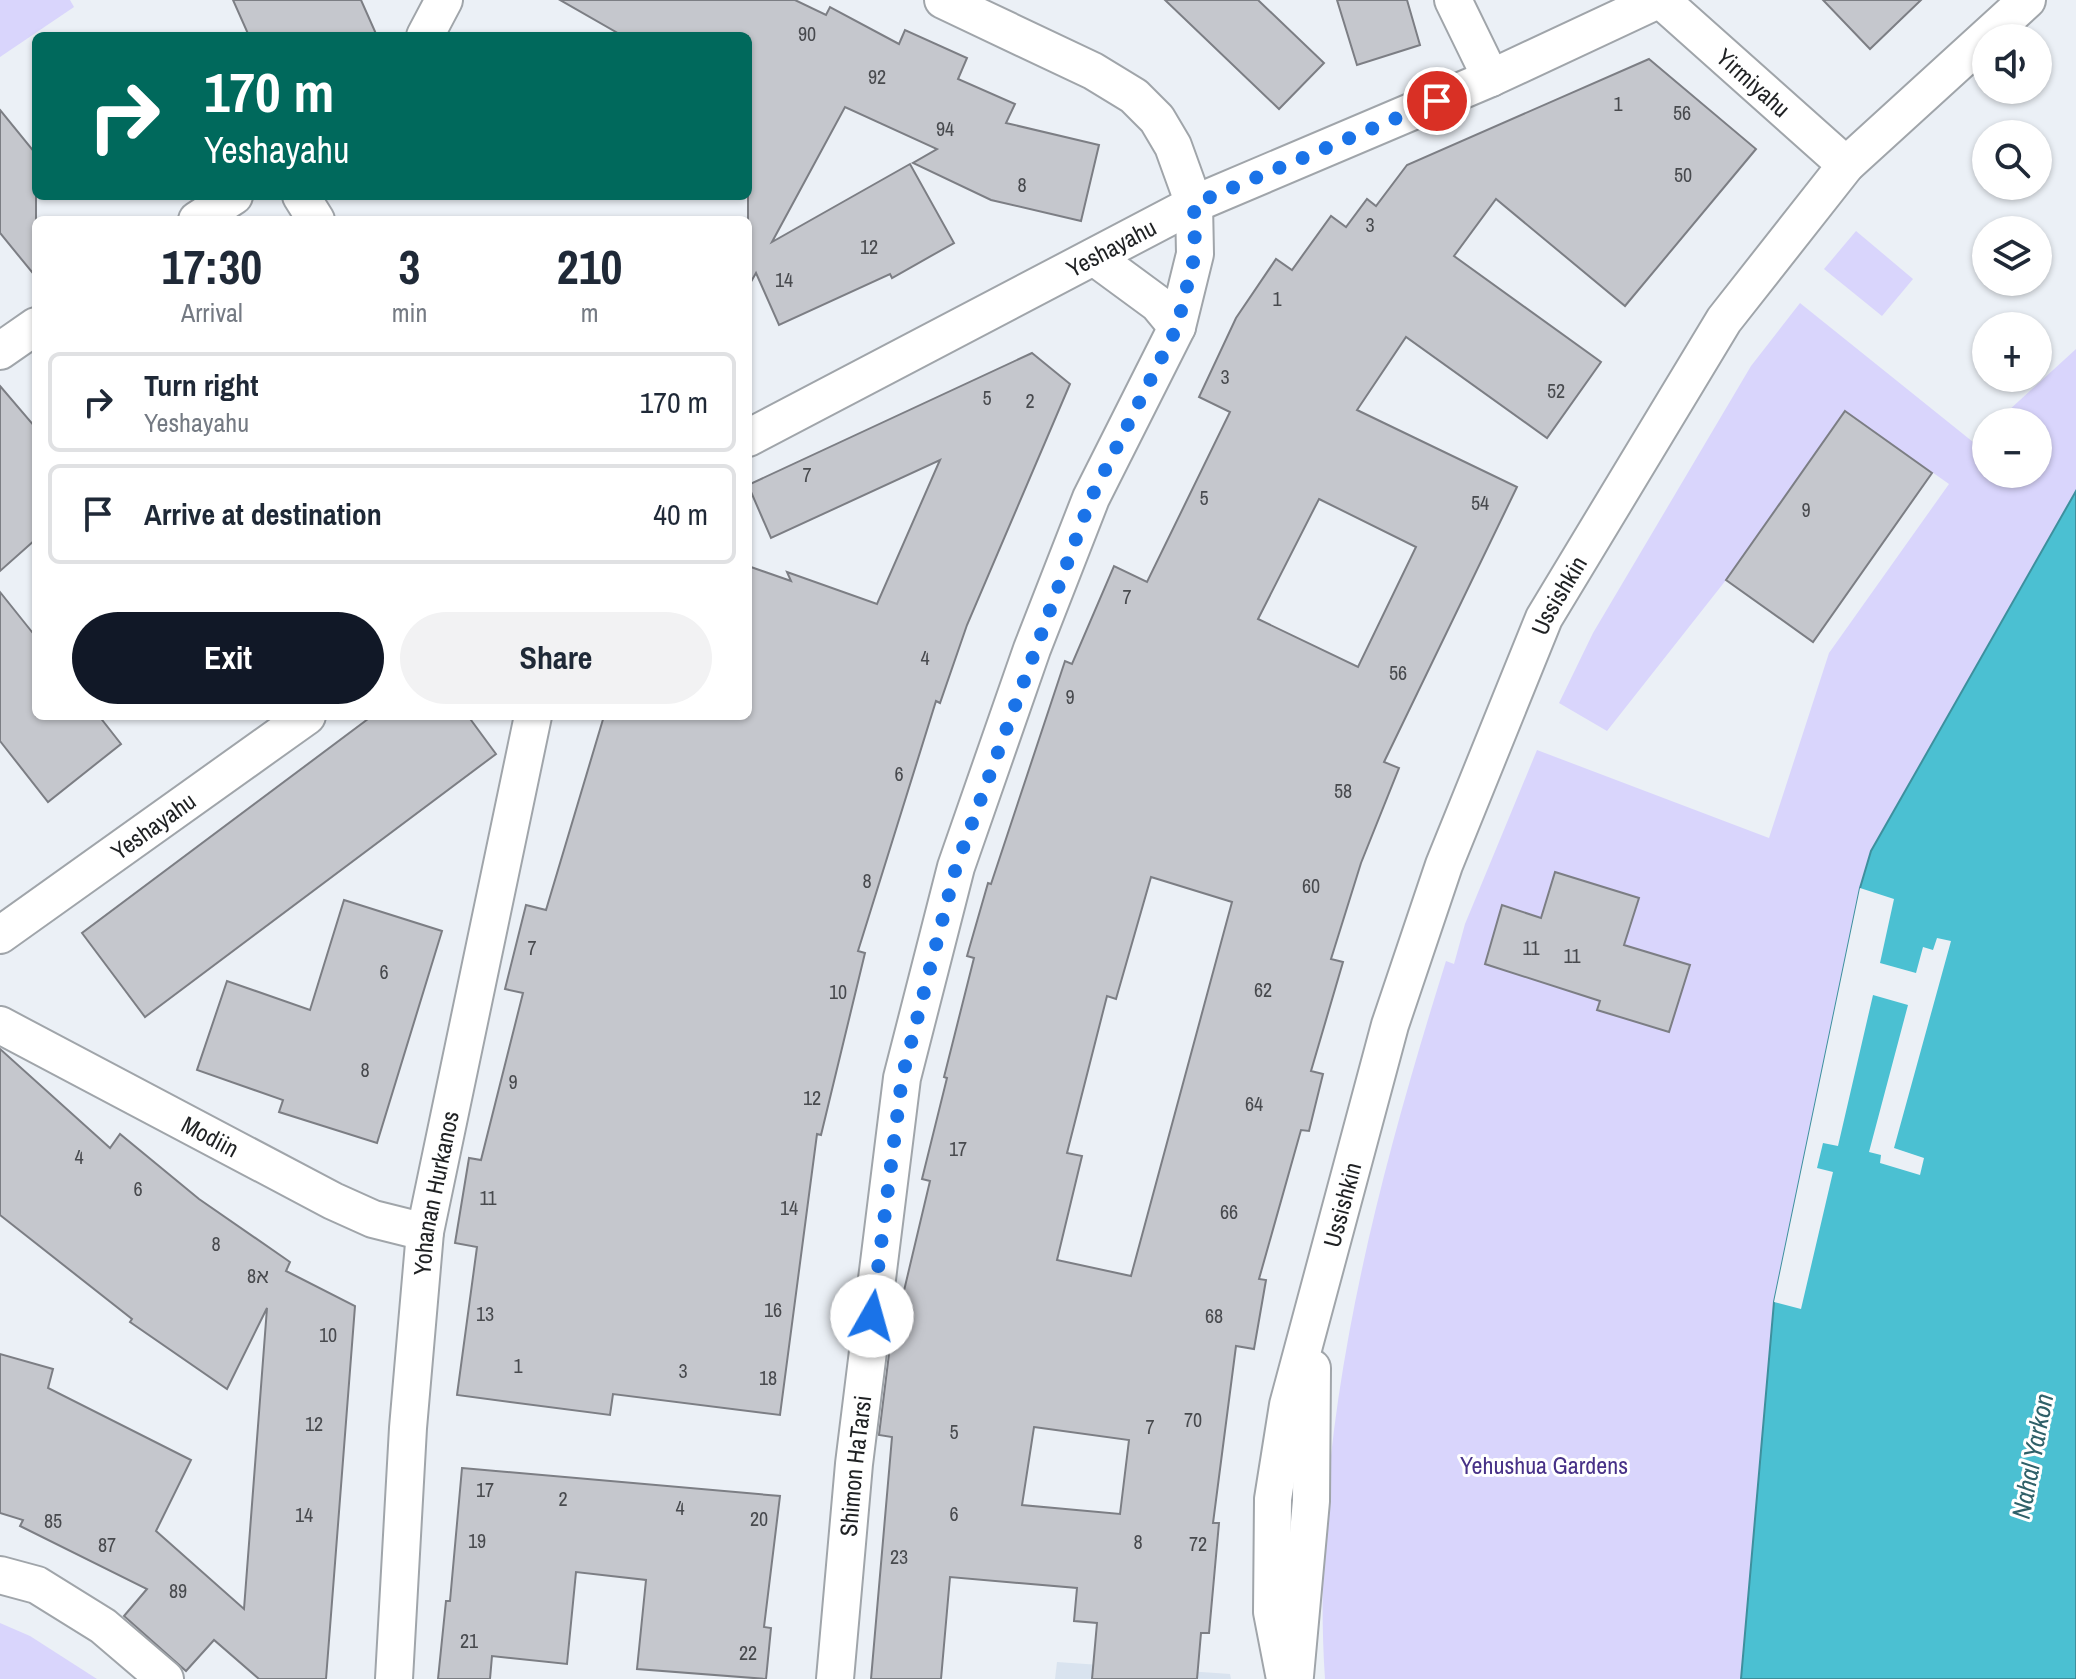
<!DOCTYPE html>
<meta charset="utf-8">
<style>
:root{--surface:#fff;--page:#f2f2f3;--text:#1f2937;--muted:#747a83;--line:#e0e1e3;--accent:#111827}
body{margin:0;font-family:"Archivo Narrow","Noto Sans Hebrew",sans-serif;background:var(--page);color:var(--text);height:100vh;display:flex;flex-direction:column;font-size:30px;white-space:nowrap}
*{box-sizing:border-box;margin:0}
p{font-size:26px;color:var(--muted)}
.icon{flex:none;width:44px;height:44px;fill:none;stroke:currentColor;stroke-width:2;stroke-linecap:round;stroke-linejoin:round}
.map{position:relative;flex:1;overflow:hidden}
.drawer{position:absolute;left:32px;top:216px;width:720px;height:504px;display:flex;flex-direction:column;background:var(--surface);border-radius:12px;box-shadow:0 2px 6px #0004}
.drawer>*{flex:none}
.hud{position:absolute;left:32px;top:32px;width:720px;height:168px;border-radius:12px;box-shadow:0 2px 6px #0004;background:#00695c;color:#fff;overflow:hidden}
.tools{position:absolute;left:1972px;top:24px;display:grid;gap:16px}
.tools a{display:grid;place-items:center;width:80px;height:80px;border-radius:50%;background:var(--surface);box-shadow:0 2px 6px #0004;font-size:40px}
.pin{position:absolute;display:grid;place-items:center;width:68px;height:68px;color:#fff;margin:-34px;border:4px solid #fff;border-radius:50%;box-shadow:0 2px 8px #0007}
.me{position:absolute;width:88px;margin:-44px;rotate:7deg;stroke-linejoin:round;filter:drop-shadow(0 0 6px #0008)}
.turn{display:flex;align-items:center;gap:28px;height:168px;padding:0 40px;font-size:36px}
.turn .icon{width:104px;height:104px;stroke-width:2.5}
.turn b{display:block;font-size:56px;line-height:68px}
.eta{display:flex;justify-content:space-evenly;align-items:center;height:136px;text-align:center}
.eta b{font-size:48px;font-weight:700;line-height:56px}
.action{display:flex;gap:16px;margin-top:auto;padding:16px 40px}
.action a{flex:1;height:92px;border-radius:48px;background:var(--accent);color:#fff;font-size:32px;font-weight:700;line-height:92px;text-align:center}
.action a+a{background:var(--page);color:var(--text)}
ul{padding:0;list-style:none}
li{display:flex;align-items:center;gap:24px;height:100px;margin:0 16px 12px;padding:0 24px;border:4px solid var(--line);border-radius:12px}
li div{flex:1}
li b{display:block;font-size:30px}
li em{font-style:normal}
.map>svg:first-child{display:block}
.built{fill:#d9e3ef}
.green{fill:#d9d5fc}
.water{fill:#4bc0d2;stroke:#3e909e;stroke-width:2}
.pier{fill:#ebf0f6}
.building{fill:#c5c7cd;stroke:#7c7e84;stroke-width:2;fill-rule:evenodd}
.lines{fill:none;stroke-linecap:round;stroke-linejoin:round}
.street-casing{stroke:#a0a5aa;stroke-width:40}
.street{stroke:#fff;stroke-width:36}
.route{stroke:#1a73e8;stroke-width:14;stroke-dasharray:0 25.2}
.labels{text-anchor:middle;dominant-baseline:central;stroke-width:6;stroke-linejoin:round;paint-order:stroke}
.number-label{font-size:20px;fill:#484a4e}
.street-label{font-size:24px;fill:#1f2123;stroke:#fff}
.park-label{font-size:24px;fill:#473187;stroke:#fff}
.water-label{font-size:26px;font-style:italic;fill:#2f6068;stroke:#fff}
</style>
<div class="map">
<svg width="2076" height="1679" viewBox="0 0 2076 1679">
<rect width="100%" height="100%" fill="#ebf0f6"/>
<path class="built" d="M 1057,1662 L 1230,1674 L 1231,1679 L 1055,1679 Z"/>
<g class="green">
<path d="M 0,0 L 70,0 L 74,7 L 0,57 Z"/>
<path d="M 1856,231 L 1913,279 L 1882,316 L 1824,269 Z"/>
<path d="M 1800,303 L 1978,446 L 1986,435 L 1986,474 L 2038,474 L 2038,422 L 1996,422 L 2076,349 L 2076,491 L 1871,851 L 1860,888 L 1774,1302 L 1741,1679 L 1325,1679 C 1309,1437 1374,1191 1446,961 L 1454,964 L 1465,924 L 1537,750 L 1769,838 L 1829,653 L 1949,484 L 1845,411 L 1726,580 L 1607,731 L 1559,703 L 1593,633 L 1751,366 Z"/>
<path d="M 0,1623 L 30,1636 L 97,1679 L 0,1679 Z"/>
</g>
<path class="water" d="M 2076,491 L 2076,1679 L 1741,1679 L 1774,1302 L 1860,888 L 1871,851 Z"/>
<path class="pier" d="M 1860,888 L 1894,899 L 1880,963 L 1916,973 L 1923,947 L 1933,950 L 1937,938 L 1951,941 L 1894,1148 L 1924,1158 L 1920,1175 L 1880,1163 L 1881,1155 L 1869,1152 L 1908,1005 L 1873,995 L 1838,1146 L 1823,1143 L 1817,1168 L 1833,1172 L 1801,1309 L 1774,1302 Z"/>
<g class="building">
<path d="M 233,0 L 361,0 L 377,36 L 249,36 Z"/>
<path d="M 560,0 L 795,0 L 826,15 L 830,7 L 899,44 L 905,30 L 967,58 L 958,79 L 1015,104 L 1006,123 L 1099,145 L 1081,221 L 991,200 L 913,163 L 937,149 L 845,107 L 772,242 L 910,164 L 954,243 L 892,278 L 890,274 L 779,325 L 756,273 L 748,287 L 748,36 L 623,36 Z"/>
<path d="M 1165,0 L 1258,0 L 1324,63 L 1279,109 Z"/>
<path d="M 1337,0 L 1407,0 L 1420,45 L 1357,65 Z"/>
<path d="M 1823,0 L 1921,0 L 1870,49 Z"/>
<path d="M 1649,59 L 1756,149 L 1625,306 L 1496,199 L 1454,256 L 1601,362 L 1547,438 L 1406,337 L 1357,410 L 1517,487 L 1384,762 L 1399,768 L 1361,863 L 1331,959 L 1343,962 L 1311,1071 L 1323,1074 L 1309,1131 L 1301,1130 L 1259,1279 L 1266,1280 L 1254,1349 L 1236,1346 L 1213,1523 L 1219,1523 L 1209,1633 L 1201,1633 L 1197,1679 L 1092,1679 L 1097,1623 L 1074,1621 L 1077,1588 L 950,1577 L 941,1679 L 871,1679 L 892,1437 L 879,1435 L 889,1354 L 930,1181 L 922,1179 L 947,1078 L 944,1077 L 974,958 L 967,956 L 988,883 L 991,884 L 1065,661 L 1072,664 L 1114,566 L 1147,582 L 1230,412 L 1199,397 L 1236,318 L 1276,259 L 1292,270 L 1331,216 L 1346,227 L 1367,199 L 1376,206 L 1407,165 ZM 1319,499 L 1416,547 L 1358,667 L 1258,619 ZM 1151,877 L 1232,902 L 1131,1276 L 1057,1260 L 1082,1156 L 1067,1153 L 1107,996 L 1116,999 ZM 1034,1427 L 1129,1440 L 1120,1514 L 1022,1505 Z"/>
<path d="M 0,110 L 36,154 L 36,277 L 0,233 Z"/>
<path d="M 1032,353 L 1070,384 L 967,625 L 940,703 L 936,701 L 858,951 L 865,953 L 821,1135 L 817,1134 L 780,1415 L 613,1394 L 610,1415 L 457,1395 L 477,1247 L 455,1243 L 469,1158 L 481,1160 L 523,993 L 505,989 L 526,905 L 546,910 L 604,716 L 748,716 L 748,566 L 791,581 L 787,572 L 877,604 L 940,460 L 771,538 L 748,485 Z"/>
<path d="M 0,386 L 36,428 L 36,539 L 0,571 Z"/>
<path d="M 1845,411 L 1932,473 L 1813,642 L 1726,580 Z"/>
<path d="M 0,592 L 36,637 L 36,716 L 99,716 L 121,744 L 48,802 L 0,741 Z"/>
<path d="M 372,716 L 468,716 L 496,754 L 145,1017 L 82,933 Z"/>
<path d="M 1555,872 L 1639,898 L 1624,945 L 1690,965 L 1669,1032 L 1597,1010 L 1600,1001 L 1485,964 L 1502,905 L 1541,918 Z"/>
<path d="M 344,900 L 442,931 L 377,1143 L 279,1112 L 283,1100 L 197,1070 L 227,981 L 310,1010 Z"/>
<path d="M 0,1049 L 110,1148 L 120,1134 L 199,1199 L 290,1262 L 286,1271 L 355,1306 L 326,1679 L 259,1679 L 214,1640 L 186,1671 L 124,1616 L 147,1589 L 20,1526 L 23,1520 L 0,1513 L 0,1354 L 53,1369 L 48,1388 L 191,1460 L 156,1531 L 244,1609 L 267,1308 L 227,1389 L 130,1322 L 132,1319 L 0,1215 Z"/>
<path d="M 462,1468 L 780,1496 L 764,1627 L 771,1628 L 766,1679 L 637,1669 L 646,1580 L 576,1572 L 567,1664 L 492,1656 L 490,1679 L 438,1679 L 446,1601 L 450,1601 Z"/>
</g>
<g class="lines">
<defs>
<g id="street">
<path d="M 1453,0 L 1491,78"/>
<path id="s1" d="M 1661,0 L 1846,165"/>
<path d="M 425,36 L 444,0"/>
<path d="M 301,196 L 316,220"/>
<path d="M 197,220 L 234,196"/>
<path d="M 1094,257 L 1158,304 L 1177,327"/>
<path d="M 0,351 L 36,326"/>
<path id="s2" d="M 748,438 L 1194,204 L 1491,78 L 1658,0"/>
<path id="s3" d="M 0,935 L 307,716"/>
<path id="s4" d="M 0,1025 L 333,1201 L 373,1219 L 425,1232"/>
<path d="M 0,1575 L 37,1585 L 103,1626 L 165,1679"/>
<path d="M 1295,1676 L 1311,1501 L 1312,1368"/>
<path id="s5" d="M 394,1679 L 408,1428 L 425,1232 L 533,716"/>
<path id="s6" d="M 835,1679 L 854,1464 L 902,1078 L 956,867 L 1032,649 L 1091,498 L 1177,327 L 1195,254 L 1194,204 L 1173,146 L 1157,119 L 1134,96 L 1093,71 L 943,0"/>
<path id="s7" d="M 1285,1679 L 1272,1612 L 1273,1499 L 1288,1405 L 1390,1025 L 1444,865 L 1544,618 L 1724,320 L 1846,165 L 2027,0"/>
</g>
</defs>
<use href="#street" class="street-casing"/>
<use href="#street" class="street"/>
</g>
<g class="lines">
<path class="route" d="M 872,1316 L 902,1078 L 956,867 L 1091,498 L 1177,327 L 1195,254 L 1194,204 L 1437,101"/>
</g>
<g class="labels">
<g class="number-label">
<text x="807" y="33">90</text>
<text x="877" y="76">92</text>
<text x="1618" y="103">1</text>
<text x="1682" y="112">56</text>
<text x="945" y="128">94</text>
<text x="1683" y="174">50</text>
<text x="1022" y="184">8</text>
<text x="1370" y="224">3</text>
<text x="869" y="246">12</text>
<text x="784" y="279">14</text>
<text x="1277" y="298">1</text>
<text x="1225" y="376">3</text>
<text x="1556" y="390">52</text>
<text x="987" y="397">5</text>
<text x="1030" y="400">2</text>
<text x="807" y="474">7</text>
<text x="1204" y="497">5</text>
<text x="1480" y="502">54</text>
<text x="1806" y="509">9</text>
<text x="1127" y="596">7</text>
<text x="925" y="657">4</text>
<text x="1398" y="672">56</text>
<text x="1070" y="696">9</text>
<text x="899" y="773">6</text>
<text x="1343" y="790">58</text>
<text x="867" y="880">8</text>
<text x="1311" y="885">60</text>
<text x="532" y="947">7</text>
<text x="1531" y="947">11</text>
<text x="1572" y="955">11</text>
<text x="384" y="971">6</text>
<text x="1263" y="989">62</text>
<text x="838" y="991">10</text>
<text x="365" y="1069">8</text>
<text x="513" y="1081">9</text>
<text x="812" y="1097">12</text>
<text x="1254" y="1103">64</text>
<text x="958" y="1148">17</text>
<text x="79" y="1156">4</text>
<text x="138" y="1188">6</text>
<text x="488" y="1197">11</text>
<text x="789" y="1207">14</text>
<text x="1229" y="1211">66</text>
<text x="216" y="1243">8</text>
<text x="258" y="1275">8א</text>
<text x="773" y="1309">16</text>
<text x="485" y="1313">13</text>
<text x="1214" y="1315">68</text>
<text x="328" y="1334">10</text>
<text x="518" y="1365">1</text>
<text x="683" y="1370">3</text>
<text x="768" y="1377">18</text>
<text x="1193" y="1419">70</text>
<text x="314" y="1423">12</text>
<text x="1150" y="1426">7</text>
<text x="954" y="1431">5</text>
<text x="485" y="1489">17</text>
<text x="563" y="1498">2</text>
<text x="680" y="1507">4</text>
<text x="954" y="1513">6</text>
<text x="304" y="1514">14</text>
<text x="759" y="1518">20</text>
<text x="53" y="1520">85</text>
<text x="477" y="1540">19</text>
<text x="1138" y="1541">8</text>
<text x="1198" y="1543">72</text>
<text x="107" y="1544">87</text>
<text x="899" y="1556">23</text>
<text x="178" y="1590">89</text>
<text x="469" y="1640">21</text>
<text x="748" y="1652">22</text>
</g>
<g class="street-label">
<text stroke="none"><textPath href="#s1" startOffset="124">Yirmiyahu</textPath></text>
<text stroke="none"><textPath href="#s2" startOffset="410">Yeshayahu</textPath></text>
<text stroke="none"><textPath href="#s7" startOffset="1132">Ussishkin</textPath></text>
<text stroke="none"><textPath href="#s3" startOffset="188">Yeshayahu</textPath></text>
<text stroke="none"><textPath href="#s4" startOffset="238">Modiin</textPath></text>
<text stroke="none"><textPath href="#s5" startOffset="488">Yohanan Hurkanos</textPath></text>
<text stroke="none"><textPath href="#s7" startOffset="484">Ussishkin</textPath></text>
<text stroke="none"><textPath href="#s6" startOffset="214">Shimon HaTarsi</textPath></text>
</g>
<g class="park-label">
<text x="1544" y="1465">Yehushua Gardens</text>
</g>
<g class="water-label">
<text transform="translate(2032 1456) rotate(-79)">Nahal Yarkon</text>
</g>
</g>
</svg>
<div class="tools">
<a><svg class="icon" aria-label="sound" viewBox="0 0 24 24"><path d="M4 9h4l5-4v14l-5-4H4zM17 9q2 3 0 6"/></svg></a>
<a><svg class="icon" aria-label="search" viewBox="0 0 24 24"><circle cx="10" cy="10" r="6"/><path d="M15 15l6 6"/></svg></a>
<a><svg class="icon" aria-label="layers" viewBox="0 0 24 24"><path d="M12 4l9 5-9 5-9-5zM3 14l9 5 9-5"/></svg></a>
<a>+</a>
<a>−</a>
</div>
<div class="pin" style="left:1437px;top:101px;background:#d93025"><svg class="icon" aria-label="arrive" viewBox="0 0 24 24"><path d="M6 21V4h12l-3 4 3 4H6"/></svg></div>
<svg class="me" style="left:872px;top:1316px" viewBox="-20 -20 40 40"><circle r="19" fill="#fff"/><path d="M0-13L10 11 0 6-10 11z" fill="#1a73e8"/></svg>
<div class="hud">
<div class="turn"><svg class="icon" aria-label="right" viewBox="0 0 24 24"><path d="M7 20v-9h11M14 6l5 5-5 5"/></svg><div><b>170 m</b>Yeshayahu</div></div>
</div>
<section class="drawer">
<div class="eta">
<div><b>17:30</b><p>Arrival</p></div>
<div><b>3</b><p>min</p></div>
<div><b>210</b><p>m</p></div>
</div>
<ul>
<li><svg class="icon" aria-label="right" viewBox="0 0 24 24"><path d="M7 20v-9h11M14 6l5 5-5 5"/></svg><div><b>Turn right</b><p>Yeshayahu</p></div><em>170 m</em></li>
<li><svg class="icon" aria-label="arrive" viewBox="0 0 24 24"><path d="M6 21V4h12l-3 4 3 4H6"/></svg><div><b>Arrive at destination</b></div><em>40 m</em></li>
</ul>
<div class="action"><a>Exit</a><a>Share</a></div>
</section>
</div>
